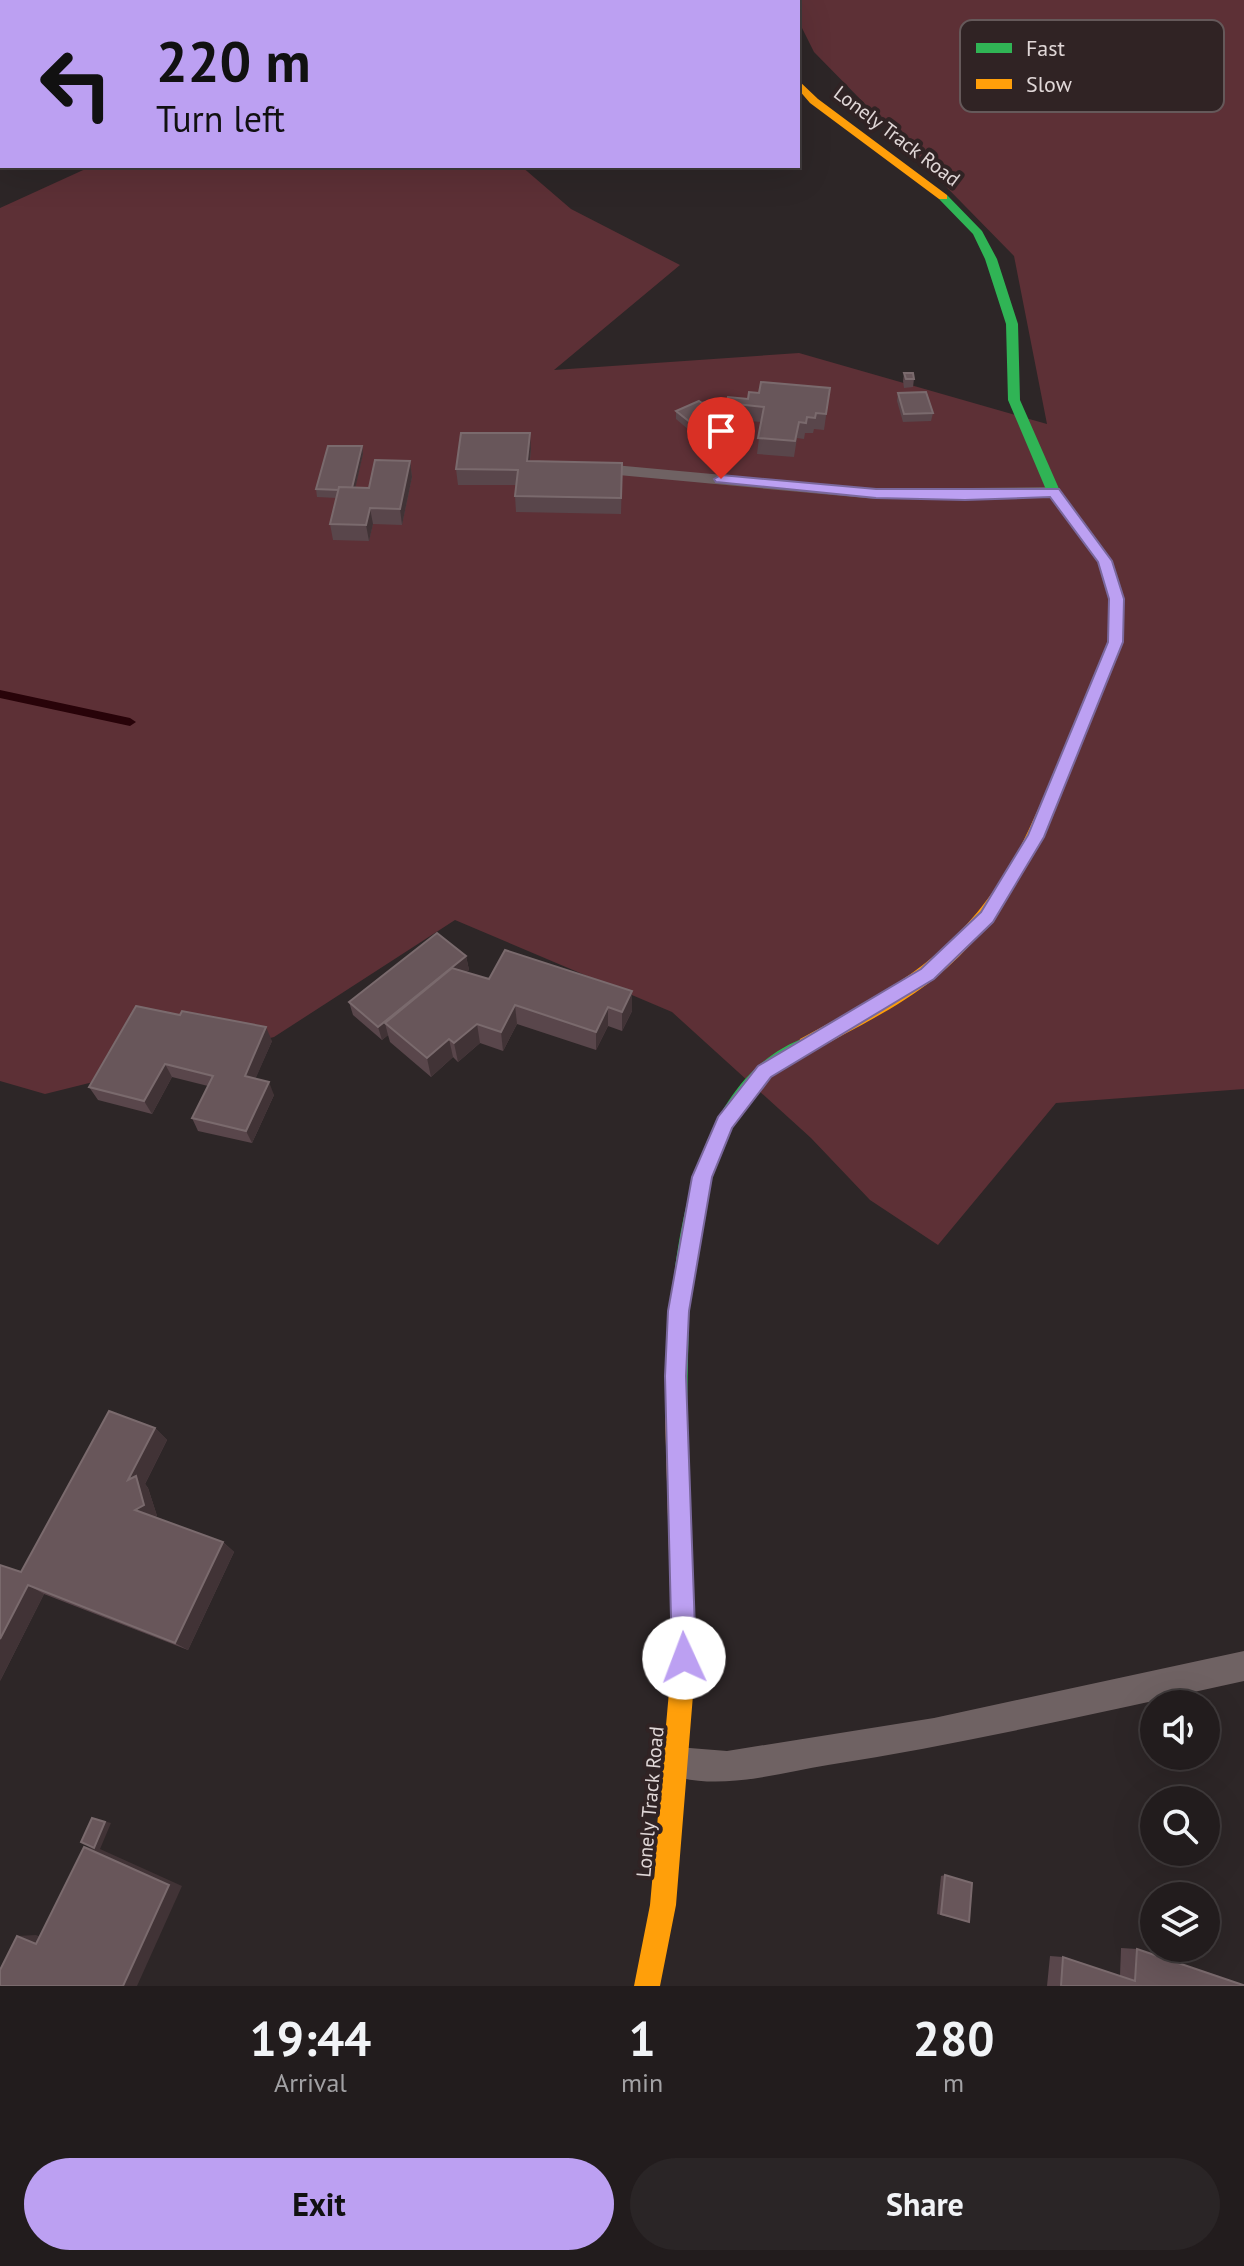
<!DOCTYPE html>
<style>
:root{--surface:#221c1d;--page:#2a2526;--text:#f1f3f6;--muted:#a2a1a4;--line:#3f3a3b;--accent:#bca0f2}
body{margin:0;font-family:"PT Sans",sans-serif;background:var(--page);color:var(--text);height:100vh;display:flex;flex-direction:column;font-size:30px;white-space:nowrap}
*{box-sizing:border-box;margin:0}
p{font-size:26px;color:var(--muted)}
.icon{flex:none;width:44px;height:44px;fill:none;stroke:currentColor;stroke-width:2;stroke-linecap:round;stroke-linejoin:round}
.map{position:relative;height:1986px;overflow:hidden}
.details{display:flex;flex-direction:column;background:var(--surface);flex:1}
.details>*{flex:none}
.banner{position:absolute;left:0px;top:0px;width:800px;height:168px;box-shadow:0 8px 32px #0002,0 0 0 2px var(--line);background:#bca0f2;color:#111;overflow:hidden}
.controls{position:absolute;left:1140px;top:1690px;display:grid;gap:16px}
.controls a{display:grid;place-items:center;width:80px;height:80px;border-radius:50%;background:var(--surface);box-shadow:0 8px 32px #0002,0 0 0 2px var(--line);font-size:40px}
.pin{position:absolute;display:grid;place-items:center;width:68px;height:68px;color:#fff;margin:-82px -34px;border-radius:50% 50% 50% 0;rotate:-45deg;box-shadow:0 0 8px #0007}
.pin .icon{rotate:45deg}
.me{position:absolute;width:88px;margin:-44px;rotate:358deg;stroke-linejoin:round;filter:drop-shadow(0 0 6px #0008)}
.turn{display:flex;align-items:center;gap:28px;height:168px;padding:0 24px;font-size:36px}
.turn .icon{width:104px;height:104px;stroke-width:2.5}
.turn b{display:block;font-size:56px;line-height:68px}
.eta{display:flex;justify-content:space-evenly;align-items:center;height:136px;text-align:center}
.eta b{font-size:48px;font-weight:600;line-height:56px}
.primary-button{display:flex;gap:16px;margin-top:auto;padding:16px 24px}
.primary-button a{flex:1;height:92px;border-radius:48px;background:var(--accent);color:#111;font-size:32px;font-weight:600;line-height:92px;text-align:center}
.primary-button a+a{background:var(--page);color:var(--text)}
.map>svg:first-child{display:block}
.green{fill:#5d3036}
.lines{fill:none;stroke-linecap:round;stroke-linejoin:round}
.stream{fill:#280309;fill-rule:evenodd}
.lane{fill:#6f6263;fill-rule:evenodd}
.fast{fill:#30b455;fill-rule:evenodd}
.slow{fill:#ff9f0a;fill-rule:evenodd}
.wall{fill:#59464b}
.shaded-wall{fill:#413336}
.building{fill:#68565a;stroke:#7a6a6d;stroke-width:2}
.route{fill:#bca0f2;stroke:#7a689d;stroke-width:2}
.labels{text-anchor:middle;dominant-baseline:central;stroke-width:8;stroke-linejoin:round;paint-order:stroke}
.street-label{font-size:20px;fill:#e0d7d7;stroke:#302324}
.key{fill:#302324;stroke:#65595a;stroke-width:2}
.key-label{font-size:22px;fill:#e0d7d7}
</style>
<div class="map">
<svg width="1244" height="1986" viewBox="0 0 1244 1986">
<rect width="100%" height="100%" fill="#2d2627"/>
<path class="green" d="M 788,0 L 1244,0 L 1244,1089 L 1056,1103 L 938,1245 L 870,1200 L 811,1138 L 672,1012 L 455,920 L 274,1037 L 45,1094 L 0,1081 L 0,208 L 92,166 L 521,166 L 571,209 L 680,265 L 554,370 L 799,353 L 1047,424 L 1014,256 L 814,52 L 798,20 L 798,2 Z"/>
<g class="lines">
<path class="stream" d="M 0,690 L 130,718 L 136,722 L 130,726 L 0,698 Z"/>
<g class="lane">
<path d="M 2,145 L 2,153 L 0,154 L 0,146 Z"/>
<path d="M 592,463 L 876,489 L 1054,487 L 1062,492 L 1054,497 L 876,499 L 586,472 L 586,464 Z"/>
<path d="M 1244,1651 L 1244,1681 C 1106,1711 968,1743 828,1765 C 778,1773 715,1793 666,1773 L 662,1762 L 666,1751 L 677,1747 L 727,1751 L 934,1718 Z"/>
</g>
<g class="fast">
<path d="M 939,195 L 947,195 L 982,231 L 997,259 L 1018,324 L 1020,400 L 1060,491 L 1112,561 L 1123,599 L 1122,642 L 1062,793 L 1054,799 L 1046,793 L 1108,642 L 1109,599 L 1098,562 L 1047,492 L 1008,400 L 1006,324 L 985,259 L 973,234 L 939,199 Z"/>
<path d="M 807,1037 L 814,1039 L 816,1045 L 814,1051 L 771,1077 L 732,1128 L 712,1177 L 689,1311 L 687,1411 L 684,1419 L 676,1422 L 668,1419 L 665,1411 C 669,1296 676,1083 807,1037 Z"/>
</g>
<g class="slow">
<rect x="749" y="0" width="10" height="2"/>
<path d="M 798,80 L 818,99 L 947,195 L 947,199 L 939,199 L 810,103 L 798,89 Z"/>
<path d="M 1054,787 L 1062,793 C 1033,862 995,930 935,978 C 898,1008 854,1028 814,1051 L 807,1053 L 800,1051 L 798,1045 L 800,1039 C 893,988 952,960 1010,866 C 1025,841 1035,814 1048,789 Z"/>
<path d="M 676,1400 L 684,1403 L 687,1411 L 696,1658 L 676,1905 L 660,1986 L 634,1986 L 650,1905 L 672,1658 L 665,1411 L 668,1403 Z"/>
</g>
</g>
<g class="wall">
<path d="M 904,373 L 914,379 L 913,387 L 904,388 L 903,381 Z"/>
<path d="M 830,388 L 824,430 L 814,429 L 813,433 L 805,433 L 804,439 L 797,438 L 794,457 L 757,454 L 761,422 L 726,419 L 727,403 L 748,399 L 759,393 Z"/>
<path d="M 898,393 L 933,413 L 931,421 L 903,422 L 897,401 Z"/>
<path d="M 702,403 L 722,411 L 721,419 L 704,427 L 701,425 L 689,430 L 676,419 L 676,411 Z"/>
<path d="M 362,446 L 363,454 L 355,488 L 369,488 L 410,461 L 412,477 L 402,525 L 373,524 L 369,541 L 333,540 L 330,524 L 337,498 L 317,497 L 316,489 Z"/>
<path d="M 531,449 L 530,461 L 622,479 L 621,514 L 516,512 L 515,496 L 516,485 L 458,485 L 456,469 Z"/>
<path d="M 466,956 L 469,970 L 466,972 L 489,979 L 632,991 L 632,1011 L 622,1031 L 608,1026 L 596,1050 L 517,1024 L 503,1051 L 480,1043 L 458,1062 L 453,1057 L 431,1077 L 390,1042 L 388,1035 L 382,1040 L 353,1015 L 349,1002 Z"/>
<path d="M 136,1006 L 272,1041 L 255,1079 L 274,1095 L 252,1143 L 198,1131 L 192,1118 L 208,1086 L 172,1077 L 152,1114 L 98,1100 L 89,1087 Z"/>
<path d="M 155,1428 L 167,1440 L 145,1484 L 148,1488 L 157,1516 L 154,1517 L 223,1542 L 234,1552 L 188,1650 L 44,1594 L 0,1681 L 21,1572 Z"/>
<path d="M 945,1875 L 969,1922 L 937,1914 L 941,1876 Z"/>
<path d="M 1121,1948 L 1137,1949 L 1243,1986 L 1047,1986 L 1050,1956 L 1063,1957 L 1120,1976 Z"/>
</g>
<g class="shaded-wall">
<path d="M 722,411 L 721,419 L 704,427 L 704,419 Z"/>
<path d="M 701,417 L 701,425 L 689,430 L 690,422 Z"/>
<path d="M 530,433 L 531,449 L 528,477 L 527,461 Z"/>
<path d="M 362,446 L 363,454 L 353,498 L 351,490 Z"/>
<path d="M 410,461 L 412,477 L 402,525 L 400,509 Z"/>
<path d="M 370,508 L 373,524 L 369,541 L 366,525 Z"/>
<path d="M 466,956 L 469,970 L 394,1030 L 385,1023 L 388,1035 L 382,1040 L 378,1027 Z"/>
<path d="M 632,991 L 632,1011 L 622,1031 L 622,1012 Z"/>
<path d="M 515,1005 L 517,1024 L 503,1051 L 501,1032 Z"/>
<path d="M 608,1007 L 608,1026 L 596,1050 L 596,1032 Z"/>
<path d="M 477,1024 L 480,1043 L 458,1062 L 454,1043 Z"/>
<path d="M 266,1027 L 272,1041 L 251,1089 L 245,1076 Z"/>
<path d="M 449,1039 L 453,1057 L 431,1077 L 427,1058 Z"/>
<path d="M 165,1064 L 172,1077 L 152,1114 L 144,1101 Z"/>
<path d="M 269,1082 L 274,1095 L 252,1143 L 246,1131 Z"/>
<path d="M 155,1428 L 167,1440 L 145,1484 L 148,1488 L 157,1516 L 148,1521 L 135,1510 L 128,1480 Z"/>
<path d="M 223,1542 L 234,1552 L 188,1650 L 175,1643 Z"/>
<path d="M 28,1585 L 44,1594 L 0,1681 L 0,1639 Z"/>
<path d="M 92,1818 L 111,1823 L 100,1849 L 182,1886 L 137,1986 L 123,1986 L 84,1847 L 94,1848 Z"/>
<path d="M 36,1935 L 54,1943 L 36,1944 L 17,1936 Z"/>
</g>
<g class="building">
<path d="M 904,373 L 913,373 L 914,379 L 906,379 Z"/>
<path d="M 761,382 L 830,388 L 826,414 L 816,413 L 815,418 L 807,417 L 806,423 L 799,422 L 795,441 L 758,438 L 764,407 L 727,403 L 728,397 L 748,399 L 749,392 L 759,393 Z"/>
<path d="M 926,392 L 933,413 L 904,414 L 898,393 Z"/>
<path d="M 699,401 L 702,403 L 708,401 L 722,411 L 704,419 L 701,417 L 690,422 L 676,411 Z"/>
<path d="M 461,433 L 530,433 L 527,461 L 622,463 L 621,498 L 515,496 L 518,470 L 456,469 Z"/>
<path d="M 328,446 L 362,446 L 352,488 L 339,487 L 339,490 L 316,489 Z"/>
<path d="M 375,460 L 410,461 L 400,509 L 370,508 L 366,525 L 330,524 L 339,487 L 369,488 Z"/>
<path d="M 437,933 L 466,956 L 378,1027 L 349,1002 Z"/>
<path d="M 505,950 L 632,991 L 622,1012 L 608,1007 L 596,1032 L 515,1005 L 501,1032 L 477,1024 L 454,1043 L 449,1039 L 427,1058 L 385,1023 L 452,968 L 489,979 Z"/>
<path d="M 136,1006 L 180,1015 L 182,1011 L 266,1027 L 245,1076 L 269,1082 L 246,1131 L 192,1118 L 213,1076 L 165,1064 L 144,1101 L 89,1087 Z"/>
<path d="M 109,1411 L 155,1428 L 128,1480 L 136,1476 L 144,1505 L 135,1510 L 223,1542 L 175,1643 L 28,1585 L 0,1639 L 0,1565 L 21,1572 Z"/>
<path d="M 92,1818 L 105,1822 L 94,1848 L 81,1842 Z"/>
<path d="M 84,1847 L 169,1885 L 123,1986 L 0,1986 L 0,1970 L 17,1936 L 36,1944 Z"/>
<path d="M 945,1875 L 972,1883 L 969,1922 L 941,1914 Z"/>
<path d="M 1137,1949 L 1243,1985 L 1243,1986 L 1061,1986 L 1063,1957 L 1135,1981 Z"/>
</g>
<path class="route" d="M 721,475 L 876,489 L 1059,489 L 1112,561 L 1124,599 L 1123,642 L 1044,837 L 993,922 L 934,979 L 771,1077 L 732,1128 L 712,1177 L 689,1311 L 686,1376 L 696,1658 L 692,1667 L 684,1670 L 675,1667 L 672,1658 L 665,1376 L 668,1311 L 692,1177 L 718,1117 L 758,1066 L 921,969 L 981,912 L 1028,835 L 1108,642 L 1109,599 L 1098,562 L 1050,497 L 965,500 L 876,498 L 716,482 L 714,479 Z"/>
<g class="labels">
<g class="street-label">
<text transform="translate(897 136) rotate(37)">Lonely Track Road</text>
<text transform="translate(650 1802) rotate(-85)">Lonely Track Road</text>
</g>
</g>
<rect x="960" y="20" width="264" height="92" rx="12" class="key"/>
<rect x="976" y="43" width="36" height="10" fill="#30b455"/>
<rect x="976" y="79" width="36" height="10" fill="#ff9f0a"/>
<g class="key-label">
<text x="1026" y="56">Fast</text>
<text x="1026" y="92">Slow</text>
</g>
</svg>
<div class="controls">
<a><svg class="icon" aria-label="sound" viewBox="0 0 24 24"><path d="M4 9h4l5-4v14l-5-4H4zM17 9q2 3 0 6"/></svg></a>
<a><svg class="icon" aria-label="search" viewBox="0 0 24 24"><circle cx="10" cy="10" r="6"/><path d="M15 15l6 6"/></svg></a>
<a><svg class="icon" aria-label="layers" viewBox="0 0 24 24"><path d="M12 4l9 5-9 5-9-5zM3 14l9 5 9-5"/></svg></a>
</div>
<div class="pin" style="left:721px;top:479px;background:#d93025"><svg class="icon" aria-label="arrive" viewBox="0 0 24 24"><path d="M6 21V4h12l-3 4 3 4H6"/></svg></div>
<svg class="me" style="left:684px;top:1658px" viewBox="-20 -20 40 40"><circle r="19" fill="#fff"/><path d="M0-13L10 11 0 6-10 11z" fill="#bca0f2"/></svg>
<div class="banner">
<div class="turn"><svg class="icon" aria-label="left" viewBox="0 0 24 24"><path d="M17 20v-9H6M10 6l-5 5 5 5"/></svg><div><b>220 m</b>Turn left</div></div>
</div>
</div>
<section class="details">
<div class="eta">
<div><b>19:44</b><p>Arrival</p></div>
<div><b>1</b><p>min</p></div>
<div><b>280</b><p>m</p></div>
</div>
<div class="primary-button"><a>Exit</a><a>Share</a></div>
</section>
